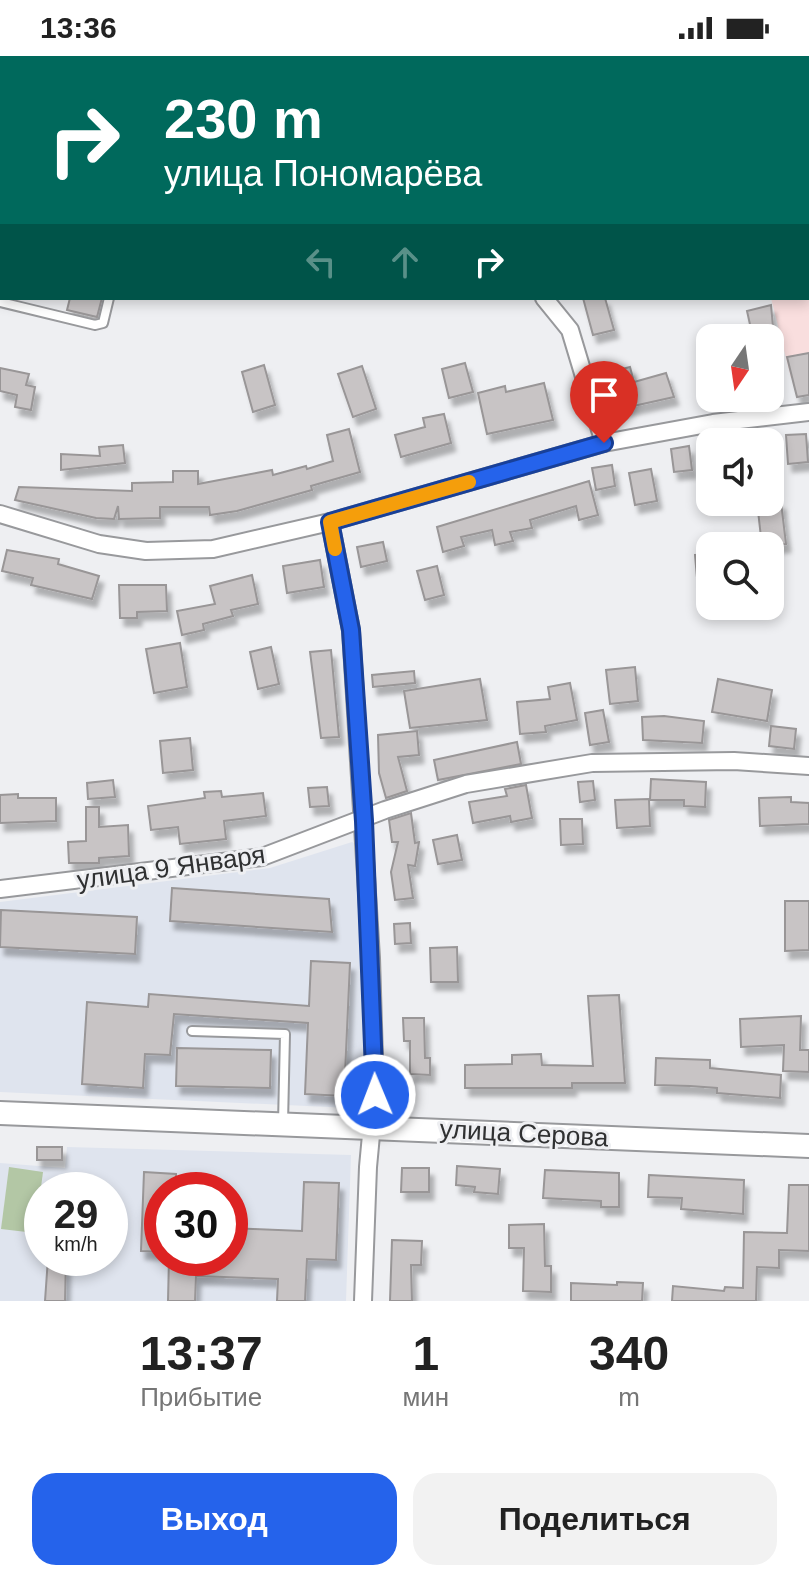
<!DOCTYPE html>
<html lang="ru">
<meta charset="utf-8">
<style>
:root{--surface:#fff;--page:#f2f2f2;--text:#222;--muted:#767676;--accent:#2563eb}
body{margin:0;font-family:Helvetica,sans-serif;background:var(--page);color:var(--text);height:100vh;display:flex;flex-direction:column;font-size:30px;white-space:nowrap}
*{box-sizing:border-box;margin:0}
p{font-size:26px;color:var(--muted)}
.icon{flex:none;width:44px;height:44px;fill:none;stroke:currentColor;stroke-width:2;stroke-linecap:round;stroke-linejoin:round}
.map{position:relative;height:1245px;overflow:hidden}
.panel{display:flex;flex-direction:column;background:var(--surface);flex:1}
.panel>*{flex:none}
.banner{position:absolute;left:0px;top:0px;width:810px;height:244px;box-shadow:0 4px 12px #0003;background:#00695c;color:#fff;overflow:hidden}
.needle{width:52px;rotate:193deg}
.fabs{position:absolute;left:696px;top:268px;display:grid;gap:16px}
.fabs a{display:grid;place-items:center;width:88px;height:88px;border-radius:16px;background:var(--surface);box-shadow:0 4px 12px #0003;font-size:40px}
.speed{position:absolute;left:24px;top:1116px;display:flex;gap:16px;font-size:40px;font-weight:700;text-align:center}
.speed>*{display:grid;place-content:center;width:104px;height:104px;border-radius:50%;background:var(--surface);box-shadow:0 4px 12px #0003;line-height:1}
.speed small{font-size:20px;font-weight:400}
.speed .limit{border:12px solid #d22;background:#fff;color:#111}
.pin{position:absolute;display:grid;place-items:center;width:68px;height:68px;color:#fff;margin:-82px -34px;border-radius:50% 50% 50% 0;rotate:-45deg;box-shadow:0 0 8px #0007}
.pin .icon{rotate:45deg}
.me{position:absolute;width:88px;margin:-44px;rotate:359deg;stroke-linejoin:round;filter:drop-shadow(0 0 6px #0008)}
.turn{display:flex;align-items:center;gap:28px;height:168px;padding:0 32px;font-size:36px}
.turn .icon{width:104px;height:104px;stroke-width:2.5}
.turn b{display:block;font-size:56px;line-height:68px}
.lanes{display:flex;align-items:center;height:76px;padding:0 32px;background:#0003;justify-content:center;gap:40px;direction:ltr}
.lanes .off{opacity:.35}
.eta{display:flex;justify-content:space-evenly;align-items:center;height:136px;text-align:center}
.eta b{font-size:48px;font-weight:600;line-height:56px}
.cta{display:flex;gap:16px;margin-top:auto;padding:16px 32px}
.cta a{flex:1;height:92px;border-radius:24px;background:var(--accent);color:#fff;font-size:32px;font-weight:600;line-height:92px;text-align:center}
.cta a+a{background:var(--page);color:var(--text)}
.status{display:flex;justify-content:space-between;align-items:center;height:56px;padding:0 40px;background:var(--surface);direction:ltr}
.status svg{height:22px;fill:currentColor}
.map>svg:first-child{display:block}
.built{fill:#dfe4ee;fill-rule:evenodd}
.medical{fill:#f9dede}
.green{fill:#b3c7a5}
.building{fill:#c8c4c5;stroke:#999697;stroke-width:2;filter:url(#shadow)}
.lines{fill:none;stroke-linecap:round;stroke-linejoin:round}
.service-casing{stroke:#98999c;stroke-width:12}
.minor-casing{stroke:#98999c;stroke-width:20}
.secondary-casing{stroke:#98999c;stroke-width:26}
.service{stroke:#fff;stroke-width:8}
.minor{stroke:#fff;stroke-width:16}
.secondary{stroke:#fff;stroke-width:22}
.route-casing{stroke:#184099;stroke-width:20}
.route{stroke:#2563eb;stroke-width:14}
.slow{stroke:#f59e0b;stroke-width:14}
.labels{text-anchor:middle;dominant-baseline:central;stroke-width:6;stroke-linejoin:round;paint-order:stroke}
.street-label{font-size:26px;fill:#303132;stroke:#eeeff2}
</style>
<div class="status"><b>13:36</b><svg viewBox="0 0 49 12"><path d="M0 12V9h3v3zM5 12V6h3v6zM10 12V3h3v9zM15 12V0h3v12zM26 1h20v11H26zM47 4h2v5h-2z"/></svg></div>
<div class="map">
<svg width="809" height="1245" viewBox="0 0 809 1245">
<defs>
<filter id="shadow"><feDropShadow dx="4.5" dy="8" stdDeviation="2" flood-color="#0004"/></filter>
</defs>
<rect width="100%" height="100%" fill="#eeeff2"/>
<g class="built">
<path d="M 352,786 L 360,791 L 366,995 L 364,1034 L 357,1048 L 350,1052 L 0,1036 L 0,846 L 270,812 Z"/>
<path d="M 67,1091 L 351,1099 L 346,1245 L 0,1245 L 0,1107 L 65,1112 ZM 42,1134 L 110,1134 L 110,1202 L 42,1202 ZM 162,1134 L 230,1134 L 230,1202 L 162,1202 Z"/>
</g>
<path class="medical" d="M 809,181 L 809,319 L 791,322 L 771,242 L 808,242 Z"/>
<g class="green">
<path d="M 675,0 L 809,0 L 809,117 L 808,2 Z"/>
<path d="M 9,1111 L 43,1116 L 35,1177 L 1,1173 Z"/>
</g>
<g class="building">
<path d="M 70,242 L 102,242 L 97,261 L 67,254 Z"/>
<path d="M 583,242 L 605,242 L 614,274 L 593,279 Z"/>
<path d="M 771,249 L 774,282 L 753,282 L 747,255 Z"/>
<path d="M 809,297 L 809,339 L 797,341 L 787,301 Z"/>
<path d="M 465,307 L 473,336 L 449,342 L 442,313 Z"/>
<path d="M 264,309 L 275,349 L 253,356 L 242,316 Z"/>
<path d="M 362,310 L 376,353 L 353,361 L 338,318 Z"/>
<path d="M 630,311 L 634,326 L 666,317 L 674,341 L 611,355 L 602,318 Z"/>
<path d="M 0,312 L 29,318 L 26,329 L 35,331 L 31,354 L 15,351 L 17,339 L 0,335 Z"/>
<path d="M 544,327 L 553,364 L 487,378 L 478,337 L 505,330 L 506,336 Z"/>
<path d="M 444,358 L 451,387 L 401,401 L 395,379 L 425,371 L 423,362 Z"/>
<path d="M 349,373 L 360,416 L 311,430 L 312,434 L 237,455 L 210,459 L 209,451 L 160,451 L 160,462 L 119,463 L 118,450 L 114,463 L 96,462 L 15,444 L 19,431 L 132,435 L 132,427 L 173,426 L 173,415 L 198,415 L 198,428 L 272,414 L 273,419 L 306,410 L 307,413 L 333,405 L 327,379 Z"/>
<path d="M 806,378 L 808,406 L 788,408 L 786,379 Z"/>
<path d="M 123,389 L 125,407 L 61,414 L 61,398 L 100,400 L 99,391 Z"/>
<path d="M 689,390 L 692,414 L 674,416 L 671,393 Z"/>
<path d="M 612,409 L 615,430 L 596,434 L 592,412 Z"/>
<path d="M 651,413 L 657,445 L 635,449 L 629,417 Z"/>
<path d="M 589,425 L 598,459 L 579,464 L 576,450 L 530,464 L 532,472 L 510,476 L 513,485 L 495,489 L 492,474 L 461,481 L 464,490 L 443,496 L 437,471 Z"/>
<path d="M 757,446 L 781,446 L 786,488 L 762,490 Z"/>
<path d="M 383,486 L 387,505 L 361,511 L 357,491 Z"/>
<path d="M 7,494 L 59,503 L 58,508 L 99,520 L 92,543 L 31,529 L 33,522 L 2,515 Z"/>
<path d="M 710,498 L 710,532 L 698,533 L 695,499 Z"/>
<path d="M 320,504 L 324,531 L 287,537 L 283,510 Z"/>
<path d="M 437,510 L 444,539 L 425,544 L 417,515 Z"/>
<path d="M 252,519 L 258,548 L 231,554 L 233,560 L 203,568 L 204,574 L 182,579 L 177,555 L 215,548 L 210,530 Z"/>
<path d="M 119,529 L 166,529 L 167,555 L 137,556 L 137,562 L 120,562 Z"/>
<path d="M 180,587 L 187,631 L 154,637 L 146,593 Z"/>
<path d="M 271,591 L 279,628 L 258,633 L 250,596 Z"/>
<path d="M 331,594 L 339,681 L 321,682 L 310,596 Z"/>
<path d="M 635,611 L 638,645 L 610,648 L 606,614 Z"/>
<path d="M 414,615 L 415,627 L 373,631 L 372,619 Z"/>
<path d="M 480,623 L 487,664 L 410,672 L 404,635 Z"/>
<path d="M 718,623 L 772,634 L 767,665 L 712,656 Z"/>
<path d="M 570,627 L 577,664 L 545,670 L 546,676 L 520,678 L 517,646 L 550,643 L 548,631 Z"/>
<path d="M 603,654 L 609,686 L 590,689 L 585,657 Z"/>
<path d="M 664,660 L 704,665 L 702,687 L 643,684 L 642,661 Z"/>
<path d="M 771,670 L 796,673 L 794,693 L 769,690 Z"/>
<path d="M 417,675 L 419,699 L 398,701 L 407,735 L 386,742 L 379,717 L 378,679 Z"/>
<path d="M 190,682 L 193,714 L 163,717 L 160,685 Z"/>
<path d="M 517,686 L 521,708 L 438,724 L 434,704 Z"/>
<path d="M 651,723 L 706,726 L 705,751 L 684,750 L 684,744 L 650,744 Z"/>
<path d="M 113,724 L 115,741 L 88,743 L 87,727 Z"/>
<path d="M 593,725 L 595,744 L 580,746 L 578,726 Z"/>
<path d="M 526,729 L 532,762 L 511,766 L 510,760 L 473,767 L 469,746 L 507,740 L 505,733 Z"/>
<path d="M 327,731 L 329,750 L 310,751 L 308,732 Z"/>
<path d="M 221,735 L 222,741 L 263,737 L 266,760 L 224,765 L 226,783 L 180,788 L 178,771 L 151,774 L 148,750 L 205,742 L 204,736 Z"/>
<path d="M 18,738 L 18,742 L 56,742 L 56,765 L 0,767 L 0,739 Z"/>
<path d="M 791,741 L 791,746 L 809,747 L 809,768 L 760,770 L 759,742 Z"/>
<path d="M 649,743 L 650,770 L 617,772 L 615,744 Z"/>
<path d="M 86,751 L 99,751 L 99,771 L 128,769 L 129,800 L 99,802 L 99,807 L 69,807 L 68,786 L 86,785 Z"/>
<path d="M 411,757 L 415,787 L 419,786 L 415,810 L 408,809 L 413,842 L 395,844 L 391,816 L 398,786 L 392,786 L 389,764 Z"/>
<path d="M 560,763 L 582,763 L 583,788 L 561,789 Z"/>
<path d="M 457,779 L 462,804 L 438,808 L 433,784 Z"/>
<path d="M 172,832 L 329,843 L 332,876 L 170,865 Z"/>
<path d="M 785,845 L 809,845 L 809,894 L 785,895 Z"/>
<path d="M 1,854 L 137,861 L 135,898 L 0,891 Z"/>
<path d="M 410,867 L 411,887 L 395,888 L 394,868 Z"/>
<path d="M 457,891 L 458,926 L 431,926 L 430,892 Z"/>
<path d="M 311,905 L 350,907 L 344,1040 L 305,1038 L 308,967 L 174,958 L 170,999 L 145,998 L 143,1032 L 82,1028 L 87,946 L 148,951 L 149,938 L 309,950 Z"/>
<path d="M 619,939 L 625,1027 L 572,1027 L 572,1032 L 465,1032 L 465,1009 L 512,1008 L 512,999 L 541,998 L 542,1009 L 593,1010 L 588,940 Z"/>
<path d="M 801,960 L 800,994 L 809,994 L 809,1016 L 783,1015 L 784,989 L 741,991 L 740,963 Z"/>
<path d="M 403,962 L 424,962 L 425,1002 L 430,1002 L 430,1019 L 410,1018 L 410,985 L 404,985 Z"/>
<path d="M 177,992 L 271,994 L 270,1032 L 176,1030 Z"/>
<path d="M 656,1002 L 710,1004 L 710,1012 L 781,1019 L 780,1042 L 717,1037 L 717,1032 L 690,1030 L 655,1029 Z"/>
<rect x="37" y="1091" width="25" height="13"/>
<path d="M 457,1110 L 500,1113 L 498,1138 L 474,1136 L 475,1131 L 456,1129 Z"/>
<path d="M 402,1112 L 429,1112 L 429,1136 L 401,1136 Z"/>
<path d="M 545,1114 L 619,1117 L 619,1151 L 601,1151 L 601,1145 L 543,1142 Z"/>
<path d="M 144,1116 L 176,1118 L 176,1134 L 162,1134 L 162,1196 L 141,1195 Z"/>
<path d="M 649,1119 L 744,1124 L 743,1158 L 681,1153 L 682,1142 L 648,1141 Z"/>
<path d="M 304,1126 L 339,1127 L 336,1204 L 307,1203 L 305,1245 L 277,1245 L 278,1223 L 196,1220 L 195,1245 L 168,1245 L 169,1202 L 230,1202 L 230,1172 L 302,1175 Z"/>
<path d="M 789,1129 L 809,1129 L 809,1195 L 779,1194 L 779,1212 L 757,1211 L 756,1245 L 672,1245 L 673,1230 L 724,1235 L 725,1231 L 743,1232 L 744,1176 L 787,1177 Z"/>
<path d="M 544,1168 L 545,1210 L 551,1210 L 551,1236 L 523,1235 L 524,1192 L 509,1192 L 509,1169 Z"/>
<path d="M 392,1184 L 422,1185 L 421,1209 L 411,1209 L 412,1245 L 390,1245 Z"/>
<path d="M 48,1202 L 66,1202 L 65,1245 L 45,1245 Z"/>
<path d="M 617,1226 L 643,1227 L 642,1245 L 571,1245 L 571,1227 L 617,1229 Z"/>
</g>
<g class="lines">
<defs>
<g id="service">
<path d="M 163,0 L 163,2"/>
<path d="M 0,184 L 2,173"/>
<path d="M 0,246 L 95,269 L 103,267 L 109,242"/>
<path d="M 192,975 L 285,978 L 283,1067"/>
</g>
<g id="minor">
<path d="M 455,0 L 456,2"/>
<path d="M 668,0 L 674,2"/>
<path d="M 0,22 L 2,23"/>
<path d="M 0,126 L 2,127"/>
<path d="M 808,126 L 809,126"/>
<path d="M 544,242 L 570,274 L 604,387"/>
<path d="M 0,458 L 99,488 L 146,495 L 213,493 L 330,466 L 604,387 L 713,367 L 809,356"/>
<path d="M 330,466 L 351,574 L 371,902 L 375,1036 L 368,1111 L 363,1245"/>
<path d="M 0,833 L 262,801 L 385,754 L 466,728 L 592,707 L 734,705 L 809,710"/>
</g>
<path id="secondary" d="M 0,1057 L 809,1090"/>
</defs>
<use href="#service" class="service-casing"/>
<use href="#minor" class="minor-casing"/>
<use href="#secondary" class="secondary-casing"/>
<use href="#service" class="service"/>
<use href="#minor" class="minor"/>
<use href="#secondary" class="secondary"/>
</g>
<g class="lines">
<defs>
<path id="route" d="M 375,1039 L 364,765 L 351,574 L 330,466 L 604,387"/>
</defs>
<use href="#route" class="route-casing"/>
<use href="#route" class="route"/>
<path class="slow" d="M 335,493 L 330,466 L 469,426"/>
</g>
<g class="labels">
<g class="street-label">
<text transform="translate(171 811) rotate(-8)">улица 9 Января</text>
<text transform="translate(524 1077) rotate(3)">улица Серова</text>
</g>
</g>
</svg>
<div class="fabs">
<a><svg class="needle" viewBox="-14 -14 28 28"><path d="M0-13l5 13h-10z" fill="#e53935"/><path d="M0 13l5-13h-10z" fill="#767676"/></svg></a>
<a><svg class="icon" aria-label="sound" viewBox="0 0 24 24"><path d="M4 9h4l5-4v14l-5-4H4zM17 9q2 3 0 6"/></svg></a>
<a><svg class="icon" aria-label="search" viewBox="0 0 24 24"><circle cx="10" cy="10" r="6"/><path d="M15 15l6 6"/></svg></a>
</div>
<div class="speed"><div>29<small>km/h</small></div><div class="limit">30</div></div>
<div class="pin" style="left:604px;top:387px;background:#d93025"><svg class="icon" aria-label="arrive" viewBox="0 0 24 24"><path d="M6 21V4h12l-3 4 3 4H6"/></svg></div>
<svg class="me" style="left:375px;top:1039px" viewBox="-20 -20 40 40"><circle r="17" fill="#2563eb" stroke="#fff" stroke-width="3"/><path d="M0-11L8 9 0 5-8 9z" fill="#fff"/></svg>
<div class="banner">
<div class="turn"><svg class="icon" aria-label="right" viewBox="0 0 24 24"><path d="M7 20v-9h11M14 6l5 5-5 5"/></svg><div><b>230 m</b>улица Пономарёва</div></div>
<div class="lanes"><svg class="icon off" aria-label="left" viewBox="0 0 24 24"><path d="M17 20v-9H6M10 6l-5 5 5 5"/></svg><svg class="icon off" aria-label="ahead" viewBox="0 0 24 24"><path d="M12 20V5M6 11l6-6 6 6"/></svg><svg class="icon" aria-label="right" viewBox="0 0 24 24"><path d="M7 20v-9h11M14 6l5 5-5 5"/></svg></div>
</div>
</div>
<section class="panel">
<div class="eta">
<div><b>13:37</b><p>Прибытие</p></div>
<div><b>1</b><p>мин</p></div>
<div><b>340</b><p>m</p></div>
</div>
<div class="cta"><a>Выход</a><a>Поделиться</a></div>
</section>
